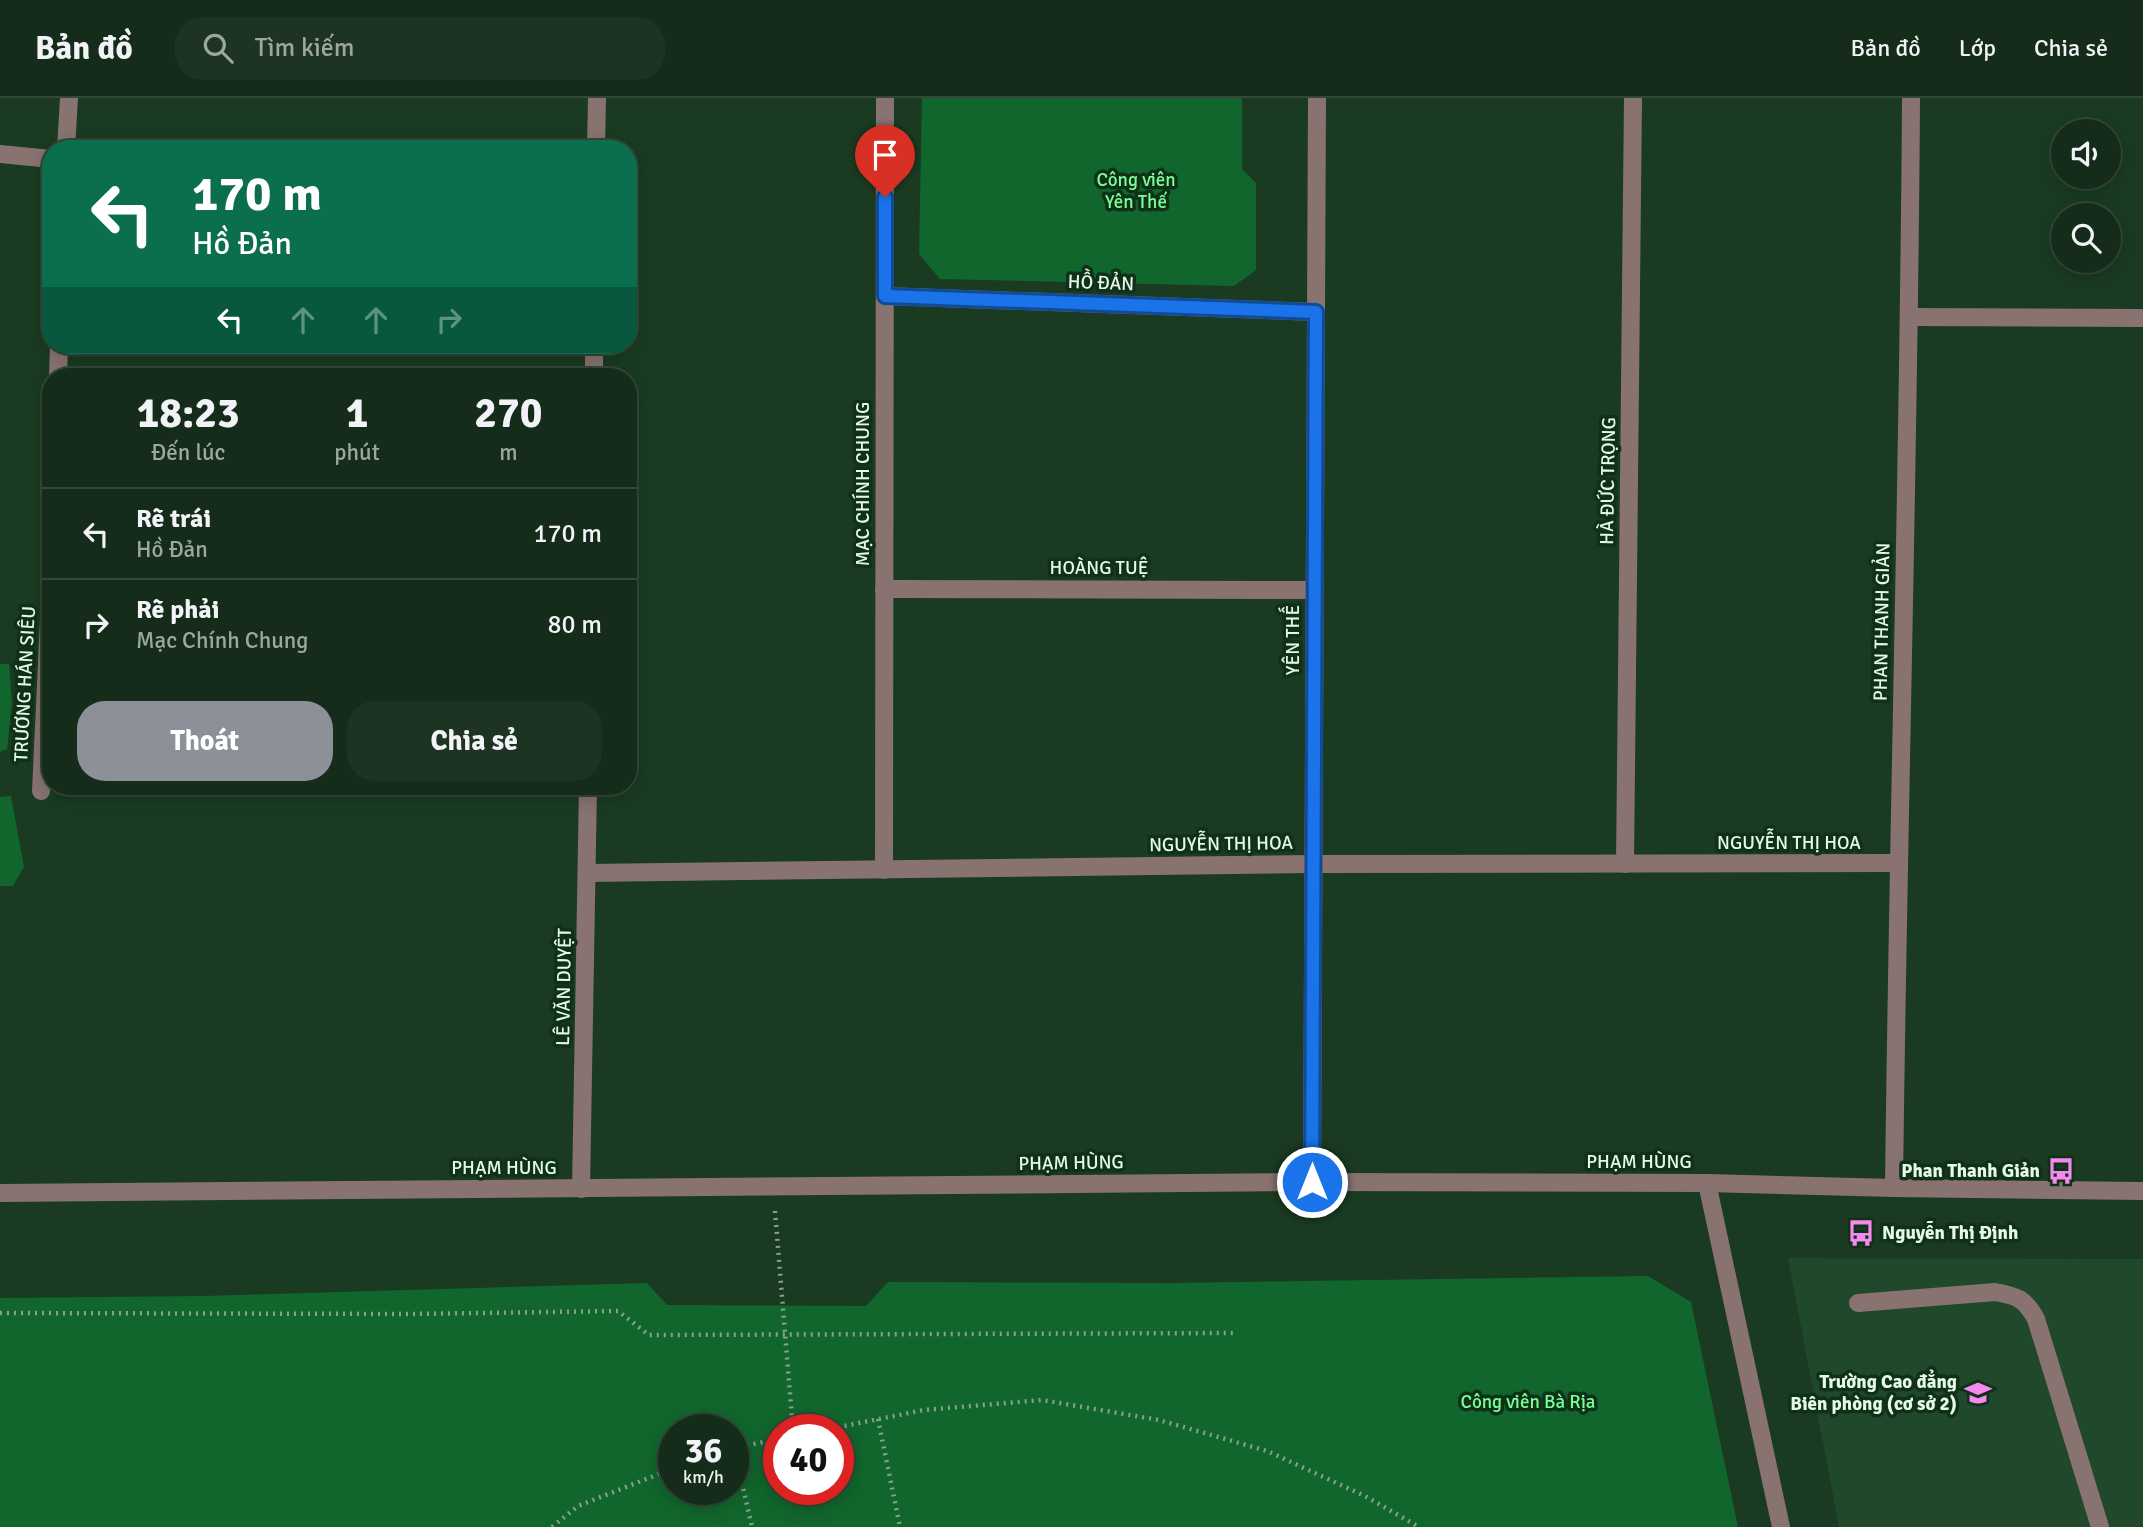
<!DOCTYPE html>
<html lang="vi">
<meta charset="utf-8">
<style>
:root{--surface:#142c19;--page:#1d3422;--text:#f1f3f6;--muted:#9da7a2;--line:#334838;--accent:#8c9099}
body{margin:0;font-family:Signika,sans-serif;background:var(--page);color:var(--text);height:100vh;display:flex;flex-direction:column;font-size:26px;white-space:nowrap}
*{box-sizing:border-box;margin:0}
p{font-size:23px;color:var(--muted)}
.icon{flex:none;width:38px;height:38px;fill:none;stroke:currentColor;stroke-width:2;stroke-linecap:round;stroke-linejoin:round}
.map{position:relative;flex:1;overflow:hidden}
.sheet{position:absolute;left:42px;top:270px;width:595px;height:427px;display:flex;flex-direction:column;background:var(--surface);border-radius:28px;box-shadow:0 4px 18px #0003,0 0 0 2px var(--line)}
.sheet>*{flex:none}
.hud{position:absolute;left:42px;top:42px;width:595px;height:214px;border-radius:28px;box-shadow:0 4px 18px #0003,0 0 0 2px var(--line);background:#0b6e4f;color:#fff;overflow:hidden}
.tools{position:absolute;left:2051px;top:21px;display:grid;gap:14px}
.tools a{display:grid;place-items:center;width:70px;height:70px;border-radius:50%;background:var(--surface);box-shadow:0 4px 18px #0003,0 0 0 2px var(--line);font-size:35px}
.speed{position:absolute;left:658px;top:1316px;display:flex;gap:14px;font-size:35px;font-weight:700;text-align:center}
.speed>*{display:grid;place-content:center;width:91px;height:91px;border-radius:50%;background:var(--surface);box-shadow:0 4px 18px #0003,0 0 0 2px var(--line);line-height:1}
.speed small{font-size:18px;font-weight:400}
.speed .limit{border:10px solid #d22;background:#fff;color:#111}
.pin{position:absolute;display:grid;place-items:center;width:60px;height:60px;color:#fff;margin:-72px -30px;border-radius:50% 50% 50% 0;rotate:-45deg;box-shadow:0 0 7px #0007}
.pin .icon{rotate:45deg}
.me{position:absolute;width:77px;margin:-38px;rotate:0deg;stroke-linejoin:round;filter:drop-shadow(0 0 5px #0008)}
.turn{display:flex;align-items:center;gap:24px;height:147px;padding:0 35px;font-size:32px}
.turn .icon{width:91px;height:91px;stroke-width:2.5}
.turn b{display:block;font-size:49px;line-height:60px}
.lanes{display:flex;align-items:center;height:66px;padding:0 35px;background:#0003;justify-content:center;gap:35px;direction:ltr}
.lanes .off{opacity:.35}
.eta{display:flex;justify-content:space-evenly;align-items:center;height:119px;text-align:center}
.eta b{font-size:42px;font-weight:700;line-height:49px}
.button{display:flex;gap:14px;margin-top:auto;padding:14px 35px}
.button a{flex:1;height:80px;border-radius:28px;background:var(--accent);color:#fff;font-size:28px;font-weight:700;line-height:80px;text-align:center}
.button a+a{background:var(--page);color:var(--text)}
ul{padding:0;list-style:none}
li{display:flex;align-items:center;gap:21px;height:91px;padding:0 35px;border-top:2px solid var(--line)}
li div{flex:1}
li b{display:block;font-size:26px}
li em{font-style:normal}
header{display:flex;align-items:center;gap:42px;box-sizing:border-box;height:98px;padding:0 35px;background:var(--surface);border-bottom:2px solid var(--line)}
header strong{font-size:33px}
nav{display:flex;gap:38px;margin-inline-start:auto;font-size:24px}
.search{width:490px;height:63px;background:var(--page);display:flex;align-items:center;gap:18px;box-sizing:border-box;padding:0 24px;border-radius:28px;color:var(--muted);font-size:26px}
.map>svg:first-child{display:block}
.built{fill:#20482a}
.green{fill:#11662d;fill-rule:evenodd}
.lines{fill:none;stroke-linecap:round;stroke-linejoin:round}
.path{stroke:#87a18b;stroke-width:4.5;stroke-dasharray:2 5;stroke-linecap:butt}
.minor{stroke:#887370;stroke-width:18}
.route-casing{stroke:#114b97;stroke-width:18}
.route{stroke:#1a73e8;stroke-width:12}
.labels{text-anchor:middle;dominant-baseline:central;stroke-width:7;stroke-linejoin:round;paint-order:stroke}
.park-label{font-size:19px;fill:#7bfe9a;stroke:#0f3118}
.street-label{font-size:19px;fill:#e6f9e8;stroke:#0f3118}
.poi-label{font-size:19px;font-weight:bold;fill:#e6f9e8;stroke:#0f3118;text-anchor:end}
</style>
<header>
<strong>Bản đồ</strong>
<div class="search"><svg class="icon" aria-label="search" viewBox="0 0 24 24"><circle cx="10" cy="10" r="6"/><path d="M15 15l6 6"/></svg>Tìm kiếm</div>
<nav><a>Bản đồ</a><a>Lớp</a><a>Chia sẻ</a></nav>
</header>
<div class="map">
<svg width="2143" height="1429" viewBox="0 0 2143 1429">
<rect width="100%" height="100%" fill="#1a3b21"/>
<path class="built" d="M 1788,1160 L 2143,1161 L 2143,1429 L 1839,1429 Z"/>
<g class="green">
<path d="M 922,0 L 1242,0 L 1242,71 L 1256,85 L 1256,172 L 1234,188 L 940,181 L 919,156 Z"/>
<path d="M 0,566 L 9,566 L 12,605 L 7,651 L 0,654 Z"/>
<path d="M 11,698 L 24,769 L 13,788 L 0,788 L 0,699 Z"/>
<path d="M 1648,1178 L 1691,1204 L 1738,1429 L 0,1429 L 0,1200 L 203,1198 L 647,1185 L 667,1207 L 866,1208 L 888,1184 L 1173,1185 ZM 674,1332 L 733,1332 L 733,1391 L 674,1391 ZM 779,1332 L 838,1332 L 838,1391 L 779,1391 Z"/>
</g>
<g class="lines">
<g class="path">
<path d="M 775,1113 L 793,1332"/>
<path d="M 0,1215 L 409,1216 L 618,1213 L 649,1237 L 1235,1235"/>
<path d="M 878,1321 L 900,1429"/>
<path d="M 824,1332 L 924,1312 L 1042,1302 L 1159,1322 L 1267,1353 L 1365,1398 L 1419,1429"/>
<path d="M 733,1350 L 779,1341"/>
<path d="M 734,1350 L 752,1429"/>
<path d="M 552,1429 L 578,1408 L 674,1370"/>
</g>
<g class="minor">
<path d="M 66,51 L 69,0"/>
<path d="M 596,51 L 597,0"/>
<path d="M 0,56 L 51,61"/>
<path d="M 885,198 L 1316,214"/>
<path d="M 1910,219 L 2143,220"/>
<path d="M 58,278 L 59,247"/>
<path d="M 594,278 L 594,247"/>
<path d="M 884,491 L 1315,492"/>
<path d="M 41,693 L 51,480"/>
<path d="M 1625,766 L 1633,0"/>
<path d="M 884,772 L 885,0"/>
<path d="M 587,775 L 1313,766 L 1898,765"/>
<path d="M 1312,1084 L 1317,0"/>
<path d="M 1707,1085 L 1781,1429"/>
<path d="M 1894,1090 C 1898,727 1909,364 1911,0"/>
<path d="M 581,1091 L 588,688"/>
<path d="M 0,1095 L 1312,1084 L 1707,1085 L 1894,1090 L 2143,1093"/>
<path d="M 1858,1205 L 1995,1194 C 2018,1198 2025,1201 2036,1221 L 2100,1429"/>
</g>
</g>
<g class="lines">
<defs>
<path id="route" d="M 885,99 L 885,198 L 1316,214 L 1312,1084"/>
</defs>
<use href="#route" class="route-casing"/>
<use href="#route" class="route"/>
</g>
<defs>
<symbol id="bus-bare" viewBox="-9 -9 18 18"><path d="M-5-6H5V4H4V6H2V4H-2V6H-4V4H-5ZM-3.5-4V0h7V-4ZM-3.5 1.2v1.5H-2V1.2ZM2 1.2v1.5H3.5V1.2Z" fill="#f589ef" stroke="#0f3118" stroke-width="2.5" paint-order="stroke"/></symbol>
<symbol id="university-bare" viewBox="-9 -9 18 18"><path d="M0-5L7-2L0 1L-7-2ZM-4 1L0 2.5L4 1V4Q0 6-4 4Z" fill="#f589ef" stroke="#0f3118" stroke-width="2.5" paint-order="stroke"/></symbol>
</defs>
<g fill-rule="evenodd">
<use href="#bus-bare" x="2042" y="1054" width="38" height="38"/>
<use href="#bus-bare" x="1842" y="1116" width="38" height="38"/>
<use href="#university-bare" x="1959" y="1276" width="38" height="38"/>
</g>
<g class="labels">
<g class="park-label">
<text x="1136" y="82">Công viên<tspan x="1136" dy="22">Yên Thế</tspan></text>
<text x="1528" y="1304">Công viên Bà Rịa</text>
</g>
<g class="street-label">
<text transform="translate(1101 185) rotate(2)">HỒ ĐẢN</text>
<text transform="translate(1608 383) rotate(-89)">HÀ ĐỨC TRỌNG</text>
<text transform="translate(863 386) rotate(-90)">MẠC CHÍNH CHUNG</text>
<text x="1099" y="470">HOÀNG TUỆ</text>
<text transform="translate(1882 524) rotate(-89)">PHAN THANH GIẢN</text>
<text transform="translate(1293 542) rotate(-90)">YÊN THẾ</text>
<text transform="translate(25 586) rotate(-87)">TRƯƠNG HÁN SIÊU</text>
<text x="1789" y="745">NGUYỄN THỊ HOA</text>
<text transform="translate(1221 746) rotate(-1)">NGUYỄN THỊ HOA</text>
<text transform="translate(564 889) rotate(-89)">LÊ VĂN DUYỆT</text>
<text x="1639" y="1064">PHẠM HÙNG</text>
<text transform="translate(1071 1065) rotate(-1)">PHẠM HÙNG</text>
<text x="504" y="1070">PHẠM HÙNG</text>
</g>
<g class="poi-label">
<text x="2040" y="1073">Phan Thanh Giản</text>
<text x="1882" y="1135" text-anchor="start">Nguyễn Thị Định</text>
<text x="1957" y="1284">Trường Cao đẳng<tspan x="1957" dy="22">Biên phòng (cơ sở 2)</tspan></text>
</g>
</g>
</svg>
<div class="tools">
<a><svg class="icon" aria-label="sound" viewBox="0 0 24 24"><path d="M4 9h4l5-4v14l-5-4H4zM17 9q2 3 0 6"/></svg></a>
<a><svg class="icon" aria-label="search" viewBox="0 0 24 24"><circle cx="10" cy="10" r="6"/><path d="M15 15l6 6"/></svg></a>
</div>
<div class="speed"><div>36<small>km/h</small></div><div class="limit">40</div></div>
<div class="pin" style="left:885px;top:99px;background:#d93025"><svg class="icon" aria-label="arrive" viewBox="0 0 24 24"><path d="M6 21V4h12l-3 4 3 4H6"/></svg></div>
<svg class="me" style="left:1312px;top:1084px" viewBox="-20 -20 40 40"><circle r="17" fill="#1a73e8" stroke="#fff" stroke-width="3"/><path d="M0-11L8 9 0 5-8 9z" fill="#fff"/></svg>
<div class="hud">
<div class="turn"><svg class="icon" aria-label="left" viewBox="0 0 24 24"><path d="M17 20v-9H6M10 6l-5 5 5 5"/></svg><div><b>170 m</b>Hồ Đản</div></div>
<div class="lanes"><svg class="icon" aria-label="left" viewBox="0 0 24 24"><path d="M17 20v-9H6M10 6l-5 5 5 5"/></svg><svg class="icon off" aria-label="ahead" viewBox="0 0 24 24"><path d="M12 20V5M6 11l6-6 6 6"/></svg><svg class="icon off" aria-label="ahead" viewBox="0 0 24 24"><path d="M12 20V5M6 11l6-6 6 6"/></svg><svg class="icon off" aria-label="right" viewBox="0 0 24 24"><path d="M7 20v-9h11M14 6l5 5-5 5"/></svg></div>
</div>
<section class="sheet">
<div class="eta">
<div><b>18:23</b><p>Đến lúc</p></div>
<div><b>1</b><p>phút</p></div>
<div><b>270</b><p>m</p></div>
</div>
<ul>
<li><svg class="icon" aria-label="left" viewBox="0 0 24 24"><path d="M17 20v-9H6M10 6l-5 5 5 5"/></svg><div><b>Rẽ trái</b><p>Hồ Đản</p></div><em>170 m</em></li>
<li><svg class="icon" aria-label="right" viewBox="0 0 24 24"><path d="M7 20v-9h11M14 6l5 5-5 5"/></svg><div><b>Rẽ phải</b><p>Mạc Chính Chung</p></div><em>80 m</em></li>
</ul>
<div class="button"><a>Thoát</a><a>Chia sẻ</a></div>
</section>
</div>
